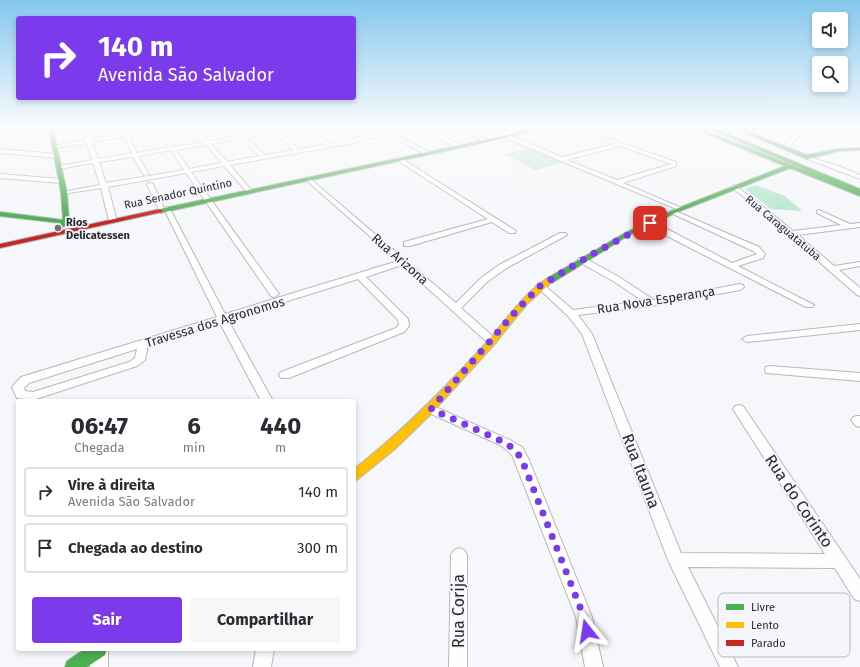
<!DOCTYPE html>
<html lang="pt">
<meta charset="utf-8">
<style>
:root{--surface:#fff;--page:#f7f7f7;--text:#2b2b33;--muted:#7c7c81;--line:#e1e1e2;--accent:#7c3aed}
body{margin:0;font-family:"Fira Sans",sans-serif;background:var(--page);color:var(--text);height:100vh;display:flex;flex-direction:column;font-size:15px;white-space:nowrap}
*{box-sizing:border-box;margin:0}
p{font-size:13px;color:var(--muted)}
.icon{flex:none;width:22px;height:22px;fill:none;stroke:currentColor;stroke-width:2;stroke-linecap:round;stroke-linejoin:round}
.map{position:relative;flex:1;overflow:hidden}
.side{position:absolute;left:16px;top:399px;width:340px;height:252px;display:flex;flex-direction:column;background:var(--surface);border-radius:4px;box-shadow:0 2px 6px #0003}
.side>*{flex:none}
.hud{position:absolute;left:16px;top:16px;width:340px;height:84px;border-radius:4px;box-shadow:0 2px 6px #0003;background:#7c3aed;color:#fff;overflow:hidden}
.controls{position:absolute;left:812px;top:12px;display:grid;gap:8px}
.controls a{display:grid;place-items:center;width:36px;height:36px;border-radius:4px;background:var(--surface);box-shadow:0 2px 6px #0003;font-size:20px}
.pin{position:absolute;display:grid;place-items:center;width:34px;height:34px;color:#fff;margin:-17px;border-radius:8px;box-shadow:0 2px 6px #0006}
.me{position:absolute;width:44px;margin:-22px;rotate:345deg;stroke-linejoin:round;filter:drop-shadow(0 0 3px #0008)}
.turn{display:flex;align-items:center;gap:14px;height:84px;padding:0 16px;font-size:18px}
.turn .icon{width:52px;height:52px;stroke-width:2.5}
.turn b{display:block;font-size:28px;line-height:34px}
.eta{display:flex;justify-content:space-evenly;align-items:center;height:68px;text-align:center}
.eta b{font-size:24px;font-weight:700;line-height:28px}
.action{display:flex;gap:8px;margin-top:auto;padding:8px 16px}
.action a{flex:1;height:46px;border-radius:4px;background:var(--accent);color:#fff;font-size:16px;font-weight:700;line-height:46px;text-align:center}
.action a+a{background:var(--page);color:var(--text)}
ul{padding:0;list-style:none}
li{display:flex;align-items:center;gap:12px;height:50px;margin:0 8px 6px;padding:0 8px;border:2px solid var(--line);border-radius:4px}
li div{flex:1}
li b{display:block;font-size:15px}
li em{font-style:normal}
.map>svg:first-child{display:block}
.education{fill:#faeee8}
.green{fill:#c7e4d4}
.forest{fill:#b5e6cb}
.lines{fill:none;stroke-linecap:round;stroke-linejoin:round}
.street-casing{stroke:#b7b8bb;stroke-width:2}
.fast-casing{stroke:#b7b8bb;stroke-width:2}
.slow-casing{stroke:#b7b8bb;stroke-width:2}
.jam-casing{stroke:#b7b8bb;stroke-width:2}
.street{fill:#fefefe;fill-rule:evenodd}
.fast{fill:#4caf50;fill-rule:evenodd}
.slow{fill:#ffc107;fill-rule:evenodd}
.jam{fill:#c62828;fill-rule:evenodd}
.route{stroke:#7c3aed;stroke-width:7;stroke-dasharray:0 12.6}
.poi-dot{fill:#717274;stroke:#f4f6fc;stroke-width:1.5}
.labels{text-anchor:middle;dominant-baseline:central;stroke-width:3.5;stroke-linejoin:round;paint-order:stroke}
.far-street-label{font-size:11px;fill:#2a2a2c;stroke:#f4f6fc}
.far-poi-label{font-size:11px;font-weight:bold;fill:#2a2a2c;stroke:#f4f6fc;text-anchor:start}
.street-label{font-size:13px;fill:#2a2a2c;stroke:#f4f6fc}
.near-street-label{font-size:16px;fill:#2a2a2c;stroke:#f4f6fc}
.key{fill:#f4f6fc;stroke:#b7b9be;stroke-width:1}
.key-label{font-size:11px;fill:#2a2a2c}
</style>
<div class="map">
<svg width="860" height="667" viewBox="0 0 860 667">
<rect width="100%" height="100%" fill="#f6f7fa"/>
<path class="education" d="M 324,127 L 374,127 L 382,132 L 342,139 Z"/>
<path class="green" d="M 529,148 L 562,163 L 535,170 L 505,154 Z"/>
<path class="forest" d="M 755,185 L 785,196 L 802,211 L 771,209 L 745,189 Z"/>
<g class="lines">
<defs>
<g id="street">
<path d="M 82,127 L 86,127 L 91,139 L 123,134 L 121,127 L 125,127 L 128,133 L 173,127 L 183,127 L 130,136 L 137,153 L 169,147 L 160,134 L 163,132 L 174,147 L 204,142 L 192,127 L 196,127 L 209,141 L 238,136 L 229,127 L 234,127 L 243,136 L 272,131 L 269,129 L 272,127 L 277,130 L 309,127 L 309,128 L 331,144 C 358,139 395,124 421,127 C 429,127 454,141 460,146 L 455,147 L 419,128 L 393,133 L 429,152 L 429,154 L 425,154 L 387,134 L 354,143 L 230,165 L 252,191 L 249,193 L 247,192 L 224,166 L 191,172 L 279,294 L 274,297 L 271,296 L 186,173 L 108,187 L 117,221 L 113,223 L 109,221 L 101,188 L 62,194 L 62,192 L 100,185 L 93,163 L 58,169 L 55,167 L 92,160 L 87,143 L 55,148 L 52,146 L 86,140 ZM 304,129 L 325,145 L 299,149 L 280,133 ZM 275,134 L 294,150 L 265,155 L 246,138 ZM 125,137 L 132,153 L 98,159 L 92,142 ZM 241,139 L 259,156 L 227,162 L 211,144 ZM 206,145 L 222,163 L 189,169 L 176,150 ZM 171,150 L 184,170 L 106,183 L 99,162 L 133,157 L 143,174 L 146,176 L 149,174 L 138,156 Z"/>
<path d="M 452,127 L 458,127 L 488,140 L 483,141 Z"/>
<path d="M 489,127 L 495,127 L 513,134 L 513,136 L 511,136 L 562,157 L 615,144 L 569,127 L 575,127 L 676,162 L 676,166 L 623,183 L 684,209 L 679,210 L 503,137 L 503,135 L 505,134 ZM 620,146 L 671,164 L 617,180 L 567,160 Z"/>
<path d="M 526,127 L 532,127 L 538,130 L 533,131 Z"/>
<path d="M 802,127 L 806,127 L 787,149 L 783,149 L 783,147 Z"/>
<path d="M 0,129 L 53,133 L 56,135 L 53,137 L 0,133 Z"/>
<path d="M 0,149 L 57,154 L 60,156 L 57,158 L 0,153 Z"/>
<path d="M 805,156 L 839,166 L 860,175 L 860,179 L 805,158 Z"/>
<path d="M 399,157 L 516,231 L 515,233 L 509,233 L 492,222 L 410,246 L 404,246 L 404,242 L 488,219 L 397,160 L 397,158 Z"/>
<path d="M 0,174 L 61,179 L 64,181 L 61,183 L 0,178 Z"/>
<path d="M 308,177 L 456,303 L 481,278 L 499,265 L 560,233 L 566,233 L 567,235 L 505,269 L 487,282 L 461,308 L 496,339 L 497,341 L 496,343 L 488,343 L 402,265 L 366,277 L 408,319 L 409,326 L 404,332 L 289,378 L 281,378 L 279,375 L 281,372 L 396,328 L 399,325 L 398,320 L 358,279 L 228,320 L 273,401 L 261,401 L 220,323 L 148,345 L 145,360 L 137,366 L 33,400 L 17,398 L 12,387 L 21,377 L 217,317 L 165,211 L 162,212 L 159,210 L 147,184 L 148,183 L 153,184 L 164,208 L 167,207 L 170,209 L 225,314 L 398,261 L 306,180 L 305,179 ZM 137,349 L 135,358 L 129,362 L 33,392 L 25,391 L 24,388 L 29,383 Z"/>
<path d="M 734,185 L 755,200 L 793,231 L 841,225 L 817,213 L 817,211 L 819,210 L 850,224 L 860,223 L 860,227 L 798,235 L 834,266 L 860,262 L 860,266 L 839,270 L 860,288 L 860,296 L 857,295 L 751,202 L 732,188 L 731,187 Z"/>
<path d="M 673,210 L 759,247 L 765,254 L 763,258 L 738,266 L 814,305 L 812,307 L 806,307 L 659,232 L 659,228 L 665,228 L 732,263 L 757,254 L 753,251 L 671,213 L 671,211 Z"/>
<path d="M 579,258 L 585,258 L 619,277 L 654,300 L 740,284 L 743,285 L 744,287 L 740,290 L 652,306 L 578,315 L 592,334 L 681,553 L 825,554 L 733,409 L 735,406 L 739,405 L 743,406 L 860,579 L 860,601 L 854,599 L 835,568 L 688,567 L 738,667 L 720,667 L 668,560 L 582,334 L 568,316 L 536,286 L 540,283 L 543,284 L 573,310 L 643,301 L 613,281 L 579,262 L 578,260 Z"/>
<path d="M 860,324 L 860,330 L 747,342 L 742,339 L 747,336 Z"/>
<path d="M 770,366 L 860,373 L 860,381 L 766,373 L 765,370 L 766,367 Z"/>
<path d="M 431,405 L 510,440 L 522,447 L 529,460 L 592,617 L 603,667 L 585,667 L 576,617 L 512,455 L 502,446 L 427,412 L 425,409 L 427,406 Z"/>
<path d="M 857,416 L 860,416 L 860,427 L 856,426 L 851,420 L 853,417 Z"/>
<path d="M 459,548 L 464,550 L 467,555 L 467,667 L 449,667 L 451,555 L 454,550 Z"/>
<rect x="90" y="649" width="18" height="18"/>
<path d="M 256,649 L 274,649 L 271,667 L 253,667 Z"/>
</g>
<g id="fast">
<path d="M 690,127 L 695,127 L 817,175 L 706,127 L 711,127 L 860,189 L 860,196 L 790,168 L 675,213 L 629,235 L 552,283 L 546,283 L 545,281 L 546,279 L 625,233 L 671,211 L 785,166 Z"/>
<path d="M 731,127 L 736,127 L 807,155 L 839,149 L 860,148 L 860,150 L 839,151 L 807,159 Z"/>
<path d="M 49,128 L 53,129 L 67,193 L 69,221 L 76,223 L 73,225 L 67,224 L 62,228 L 59,226 L 61,223 L 0,216 L 0,212 L 63,220 L 61,193 Z"/>
<path d="M 480,141 L 482,142 L 482,143 L 160,213 L 157,211 L 160,209 Z"/>
<path d="M 85,649 L 107,649 L 105,655 L 87,667 L 65,667 L 67,661 Z"/>
</g>
<path id="slow" d="M 546,279 L 552,279 L 553,281 L 527,304 L 492,347 L 428,417 L 395,449 L 358,479 L 354,481 L 354,469 C 402,432 445,388 486,343 C 506,321 521,296 546,279 Z"/>
<g id="jam">
<path d="M 544,127 L 551,127 L 480,143 L 478,142 Z"/>
<path d="M 160,209 L 163,211 L 162,212 L 0,248 L 0,244 Z"/>
</g>
</defs>
<use href="#street" class="street-casing"/>
<use href="#fast" class="fast-casing"/>
<use href="#slow" class="slow-casing"/>
<use href="#jam" class="jam-casing"/>
<use href="#street" class="street"/>
<use href="#fast" class="fast"/>
<use href="#slow" class="slow"/>
<use href="#jam" class="jam"/>
</g>
<linearGradient id="sky" x2="0" y2="1"><stop stop-color="#84c8ed"/><stop offset="0.58" stop-color="#fbfbfd"/><stop offset="1" stop-color="#fbfbfd" stop-opacity="0"/></linearGradient>
<rect width="860" height="220" fill="url(#sky)"/>
<g class="lines">
<path class="route" d="M 587,631 L 584,617 L 522,460 L 516,451 L 506,443 L 431,409 L 517,310 L 540,286 L 596,252 L 650,223"/>
</g>
<circle class="poi-dot" cx="58" cy="228" r="4"/>
<g class="labels">
<g class="far-street-label">
<text transform="translate(178 194) rotate(-12)">Rua Senador Quintino</text>
<text transform="translate(783 228) rotate(40)">Rua Caraguatatuba</text>
</g>
<g class="far-poi-label">
<text x="66" y="222">Rios<tspan x="66" dy="13">Delicatessen</tspan></text>
</g>
<g class="street-label">
<text transform="translate(400 259) rotate(41)">Rua Arizona</text>
<text transform="translate(656 300) rotate(-9)">Rua Nova Esperança</text>
<text transform="translate(215 322) rotate(-17)">Travessa dos Agronomos</text>
</g>
<g class="near-street-label">
<text transform="translate(641 471) rotate(69)">Rua Itauna</text>
<text transform="translate(799 501) rotate(56)">Rua do Corinto</text>
<text transform="translate(458 611) rotate(-90)">Rua Corija</text>
</g>
</g>
<rect x="718" y="593" width="132" height="64" rx="6" class="key"/>
<rect x="726" y="604" width="18" height="6" fill="#4caf50"/>
<rect x="726" y="622" width="18" height="6" fill="#ffc107"/>
<rect x="726" y="640" width="18" height="6" fill="#c62828"/>
<g class="key-label">
<text x="751" y="611">Livre</text>
<text x="751" y="629">Lento</text>
<text x="751" y="647">Parado</text>
</g>
</svg>
<div class="controls">
<a><svg class="icon" aria-label="sound" viewBox="0 0 24 24"><path d="M4 9h4l5-4v14l-5-4H4zM17 9q2 3 0 6"/></svg></a>
<a><svg class="icon" aria-label="search" viewBox="0 0 24 24"><circle cx="10" cy="10" r="6"/><path d="M15 15l6 6"/></svg></a>
</div>
<div class="pin" style="left:650px;top:223px;background:#d93025"><svg class="icon" aria-label="arrive" viewBox="0 0 24 24"><path d="M6 21V4h12l-3 4 3 4H6"/></svg></div>
<svg class="me" style="left:587px;top:631px" viewBox="-20 -20 40 40"><path d="M0-17L14 15 0 8-14 15z" fill="#7c3aed" stroke="#fff" stroke-width="4"/></svg>
<div class="hud">
<div class="turn"><svg class="icon" aria-label="right" viewBox="0 0 24 24"><path d="M7 20v-9h11M14 6l5 5-5 5"/></svg><div><b>140 m</b>Avenida São Salvador</div></div>
</div>
<section class="side">
<div class="eta">
<div><b>06:47</b><p>Chegada</p></div>
<div><b>6</b><p>min</p></div>
<div><b>440</b><p>m</p></div>
</div>
<ul>
<li><svg class="icon" aria-label="right" viewBox="0 0 24 24"><path d="M7 20v-9h11M14 6l5 5-5 5"/></svg><div><b>Vire à direita</b><p>Avenida São Salvador</p></div><em>140 m</em></li>
<li><svg class="icon" aria-label="arrive" viewBox="0 0 24 24"><path d="M6 21V4h12l-3 4 3 4H6"/></svg><div><b>Chegada ao destino</b></div><em>300 m</em></li>
</ul>
<div class="action"><a>Sair</a><a>Compartilhar</a></div>
</section>
</div>
